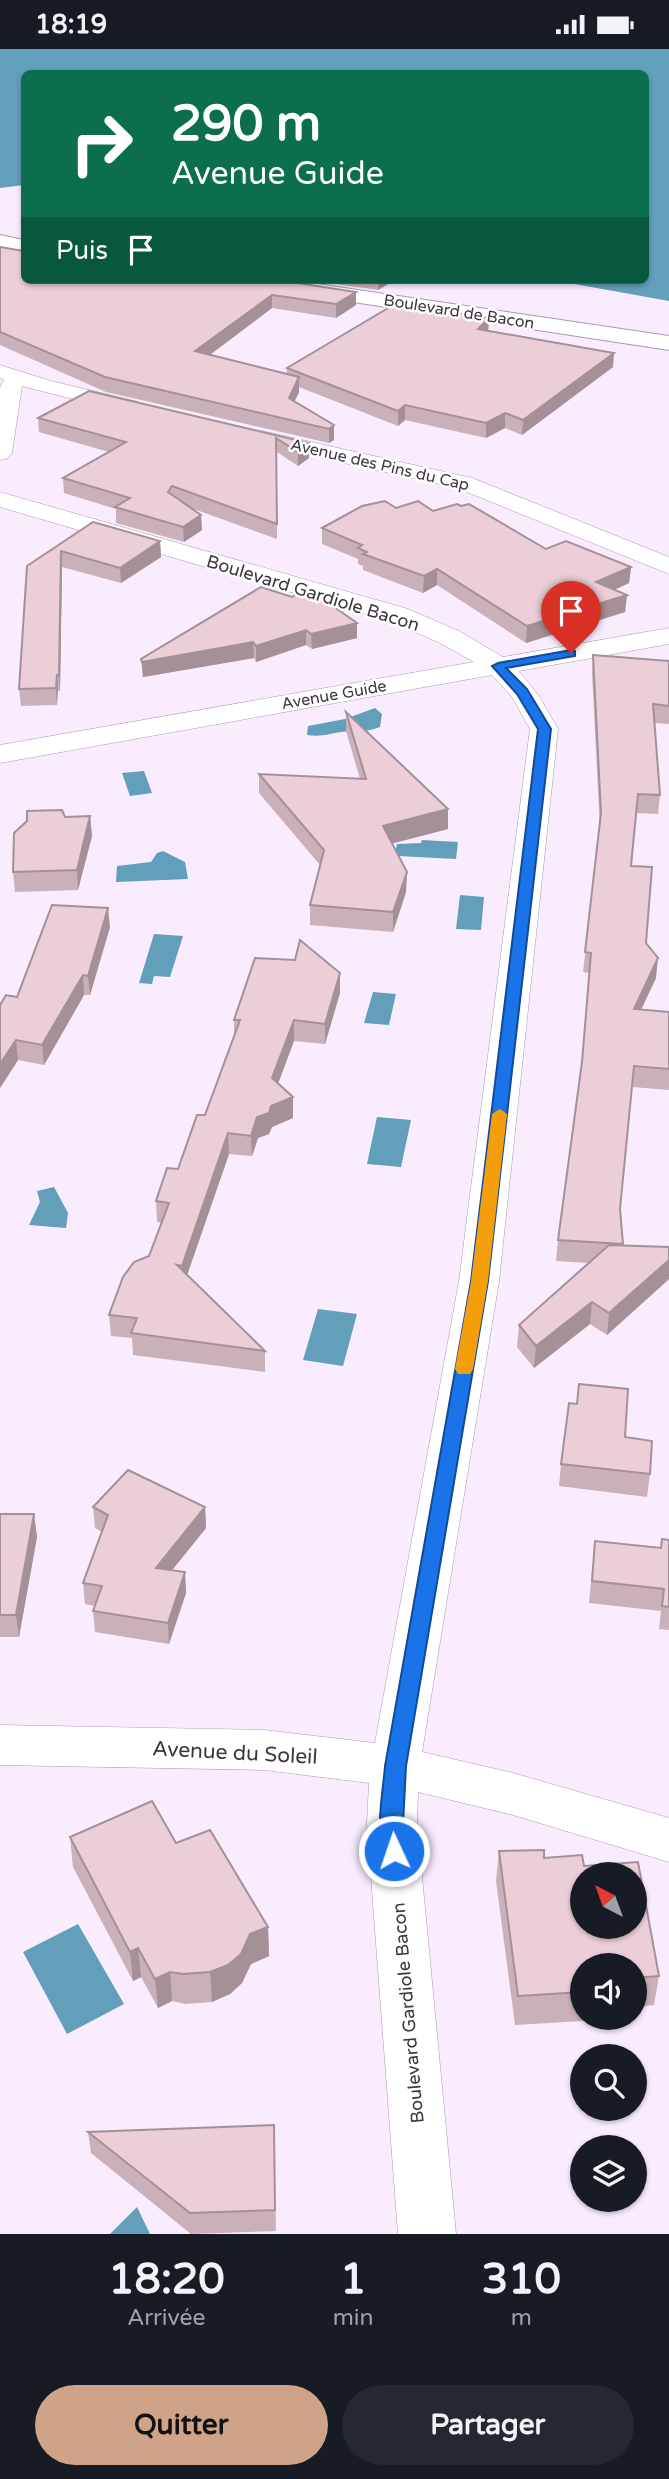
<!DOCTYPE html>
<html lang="fr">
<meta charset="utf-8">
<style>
:root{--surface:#171b24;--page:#242831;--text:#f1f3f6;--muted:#9ea1a6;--accent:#cea387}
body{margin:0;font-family:"Varela Round",sans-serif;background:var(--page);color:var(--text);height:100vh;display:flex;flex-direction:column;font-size:26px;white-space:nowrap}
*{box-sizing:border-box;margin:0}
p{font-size:23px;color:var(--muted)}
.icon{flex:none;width:38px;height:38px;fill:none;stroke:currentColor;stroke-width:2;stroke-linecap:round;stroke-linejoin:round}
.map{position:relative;height:2185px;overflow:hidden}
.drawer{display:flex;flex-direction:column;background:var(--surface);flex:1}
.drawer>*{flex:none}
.banner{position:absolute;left:21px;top:21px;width:628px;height:214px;border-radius:10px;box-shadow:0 2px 5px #0004;background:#0b6e4f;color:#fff;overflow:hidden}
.needle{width:46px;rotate:319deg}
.tools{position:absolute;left:570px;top:1813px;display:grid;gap:14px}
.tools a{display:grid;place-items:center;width:77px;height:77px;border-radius:50%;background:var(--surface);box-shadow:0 2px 5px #0004;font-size:35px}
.pin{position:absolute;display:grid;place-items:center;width:60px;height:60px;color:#fff;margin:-72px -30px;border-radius:50% 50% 50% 0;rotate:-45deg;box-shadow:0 0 7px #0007}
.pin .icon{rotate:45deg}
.me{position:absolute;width:77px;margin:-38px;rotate:357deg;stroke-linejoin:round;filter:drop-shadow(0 0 5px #0008)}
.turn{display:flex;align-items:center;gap:24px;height:147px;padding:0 35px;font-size:32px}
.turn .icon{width:91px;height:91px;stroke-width:2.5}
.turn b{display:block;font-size:49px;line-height:60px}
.then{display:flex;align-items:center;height:66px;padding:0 35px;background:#0003;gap:14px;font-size:26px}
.eta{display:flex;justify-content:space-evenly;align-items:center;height:119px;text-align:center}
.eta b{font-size:42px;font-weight:700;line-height:49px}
.action{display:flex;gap:14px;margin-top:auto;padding:14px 35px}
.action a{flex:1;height:80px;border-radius:42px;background:var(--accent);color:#111;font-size:28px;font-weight:700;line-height:80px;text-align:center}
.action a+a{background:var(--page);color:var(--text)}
.status{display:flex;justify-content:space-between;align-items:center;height:49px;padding:0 35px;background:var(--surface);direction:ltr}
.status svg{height:19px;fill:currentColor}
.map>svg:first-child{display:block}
.water{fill:#629fba}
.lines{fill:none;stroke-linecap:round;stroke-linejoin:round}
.street-casing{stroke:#a899af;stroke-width:1}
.secondary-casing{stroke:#a899af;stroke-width:2}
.street{fill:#fff;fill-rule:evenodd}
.secondary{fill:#fff;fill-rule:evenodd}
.wall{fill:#cab1b9}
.shaded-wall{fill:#a49096}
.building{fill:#ebced7;stroke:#a49096;stroke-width:2;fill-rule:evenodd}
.route{fill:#1a73e8;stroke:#114b97;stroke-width:2}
.slow{fill:#f59e0b}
.labels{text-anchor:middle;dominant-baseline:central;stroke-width:5;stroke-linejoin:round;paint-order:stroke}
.far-street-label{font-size:16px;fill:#3c363f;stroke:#fefefe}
.street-label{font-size:18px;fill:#3c363f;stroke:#fefefe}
.near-street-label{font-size:21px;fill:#3c363f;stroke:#fefefe}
</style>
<div class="status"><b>18:19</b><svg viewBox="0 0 49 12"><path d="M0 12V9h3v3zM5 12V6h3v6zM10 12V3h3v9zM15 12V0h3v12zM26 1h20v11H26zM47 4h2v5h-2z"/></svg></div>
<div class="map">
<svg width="669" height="2185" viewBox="0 0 669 2185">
<rect width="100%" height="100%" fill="#f8ecfe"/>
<g class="water">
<path d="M 0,0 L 669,0 L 669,252 L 552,231 L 646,231 L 646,24 L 24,24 L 24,136 L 0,139 Z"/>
<path d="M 375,659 L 382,665 L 380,678 C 366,684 355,681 341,683 C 328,685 321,688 307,686 L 308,677 L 345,670 Z"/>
<path d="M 144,722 L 152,744 L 130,747 L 122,724 Z"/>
<path d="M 422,791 L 458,793 L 456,810 L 398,807 L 395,804 L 397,795 L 421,794 Z"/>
<path d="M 163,802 L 185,813 L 188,830 L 116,833 L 117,817 L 151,813 L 157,804 Z"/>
<path d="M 460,846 L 484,848 L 481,881 L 456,880 Z"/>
<path d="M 154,885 L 183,887 L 170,928 L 154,927 L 152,935 L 139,934 Z"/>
<path d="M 373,943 L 396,945 L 389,976 L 364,974 Z"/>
<path d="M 377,1068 L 411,1071 L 401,1118 L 367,1115 Z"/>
<path d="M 54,1138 L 68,1164 L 66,1179 L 29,1176 L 40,1153 L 37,1142 Z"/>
<path d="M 318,1260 L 357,1265 L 343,1317 L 303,1311 Z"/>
<path d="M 78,1875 L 124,1955 L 67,1985 L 23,1903 Z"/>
<path d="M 137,2158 L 150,2185 L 110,2185 Z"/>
</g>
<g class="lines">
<defs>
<g id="street">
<path d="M 0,316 L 51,332 L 139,353 L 142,358 L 139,363 L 131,365 L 22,337 L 12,404 L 8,409 L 0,411 L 0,339 L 4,331 L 0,329 Z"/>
<path d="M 262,382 L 472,429 L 669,508 L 669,525 L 457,439 L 254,394 L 251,389 L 254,384 Z"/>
<path d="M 0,443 L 408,560 L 459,582 L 503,608 L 669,579 L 669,595 L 519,622 L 539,647 L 558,680 L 499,1232 L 422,1703 L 513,1724 L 669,1769 L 669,1813 L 513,1766 L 418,1743 L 417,1775 L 456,2185 L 398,2185 L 367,1775 L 369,1734 L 264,1721 L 0,1716 L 0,1676 L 264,1681 L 375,1694 L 459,1232 L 530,680 L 512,648 L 492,626 L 0,714 L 0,696 L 474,613 L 440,594 L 390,572 L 0,458 Z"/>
</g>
<g id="secondary">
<path d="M 0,186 L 24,191 L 24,203 L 0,198 Z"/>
<path d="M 238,231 L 290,231 L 669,287 L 669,301 L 248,237 L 241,235 Z"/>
</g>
</defs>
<use href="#street" class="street-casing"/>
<use href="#secondary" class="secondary-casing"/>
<use href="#street" class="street"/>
<use href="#secondary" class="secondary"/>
</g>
<g class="wall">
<path d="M 0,198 L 24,231 L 356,243 L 356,256 L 336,269 L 272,259 L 210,306 L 287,325 L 287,319 L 489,269 L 488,282 L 613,318 L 522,386 L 505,379 L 486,389 L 405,371 L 398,377 L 299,338 L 299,343 L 294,353 L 334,376 L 334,391 L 329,394 L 106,343 L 0,296 Z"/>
<path d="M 308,231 L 395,231 L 378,241 Z"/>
<path d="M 89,342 L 309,394 L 309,409 L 298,417 L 277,403 L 277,490 L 191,459 L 201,466 L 202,481 L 184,493 L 116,474 L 116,460 L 64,444 L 63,429 L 109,403 L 39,383 L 38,369 Z"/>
<path d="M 396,459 L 433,462 L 546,500 L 631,518 L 629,534 L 615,541 L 627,546 L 625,563 L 526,594 L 437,536 L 423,544 L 363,521 L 363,517 L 358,515 L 358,510 L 322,495 L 322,479 Z"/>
<path d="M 93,473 L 160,492 L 161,508 L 121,534 L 62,518 L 60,642 L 58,642 L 57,656 L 21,657 L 19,640 L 27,517 Z"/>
<path d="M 261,538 L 357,574 L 357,589 L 312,600 L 306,596 L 256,613 L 254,609 L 143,628 L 141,610 Z"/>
<path d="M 593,606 L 669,612 L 669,675 L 654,674 L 660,746 L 658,765 L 636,764 L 631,817 L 646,894 L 656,929 L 641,960 L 669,963 L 669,1041 L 632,1038 L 620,1160 L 623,1196 L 669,1198 L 669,1230 L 607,1286 L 590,1275 L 534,1319 L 517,1298 L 519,1276 L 588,1214 L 556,1212 L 558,1191 L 582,1013 L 589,924 L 583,923 L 600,780 L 592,624 Z"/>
<path d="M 346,663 L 448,780 L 392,794 L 407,823 L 406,843 L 393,883 L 310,876 L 310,856 L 320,816 L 259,744 L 259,725 L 360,730 L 346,682 Z"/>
<path d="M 90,767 L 92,787 L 78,841 L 15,843 L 13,823 L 65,768 Z"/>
<path d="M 110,878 L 90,946 L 84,946 L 44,1016 L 18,1011 L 0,1039 L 17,948 Z"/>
<path d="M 340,944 L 325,995 L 294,992 L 278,1035 L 293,1069 L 272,1078 L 269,1085 L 258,1089 L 252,1107 L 229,1105 L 187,1226 L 265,1302 L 265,1323 L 133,1306 L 132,1289 L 111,1287 L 109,1266 L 149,1207 L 161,1174 L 157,1173 L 156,1152 L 178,1120 L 205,1066 L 234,987 L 234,971 Z"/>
<path d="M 577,1355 L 625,1388 L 650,1425 L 647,1448 L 559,1437 L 561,1415 Z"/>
<path d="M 93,1458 L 205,1458 L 206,1479 L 172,1521 L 185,1523 L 186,1544 L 169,1595 L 95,1583 L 93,1562 L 95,1557 L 85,1555 L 83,1534 L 102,1483 L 95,1479 Z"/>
<path d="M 0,1465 L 34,1465 L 37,1488 L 19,1588 L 0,1588 Z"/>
<path d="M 669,1491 L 669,1581 L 659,1580 L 661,1562 L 589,1554 L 595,1492 L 661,1499 Z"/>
<path d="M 70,1788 L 176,1794 L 268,1878 L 269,1907 L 251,1915 L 242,1934 L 230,1945 L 212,1953 L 185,1955 L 172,1952 L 158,1959 L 141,1928 L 133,1932 L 73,1818 Z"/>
<path d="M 499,1802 L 544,1809 L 584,1817 L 659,1927 L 654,1956 L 635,1958 L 635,1916 L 583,1916 L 583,1969 L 601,1969 L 600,1971 L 515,1976 L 496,1832 Z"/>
<path d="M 274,2076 L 276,2182 L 191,2185 L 91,2104 L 88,2083 Z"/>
</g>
<g class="shaded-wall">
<path d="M 379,231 L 395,231 L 378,241 Z"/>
<path d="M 356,243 L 356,256 L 336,269 L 336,255 Z"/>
<path d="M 272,246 L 272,259 L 196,316 L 195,302 Z"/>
<path d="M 489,269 L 488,283 L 478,280 Z"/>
<path d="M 614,304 L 613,318 L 522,386 L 523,371 Z"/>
<path d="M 299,328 L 299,343 L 289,364 L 289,349 Z"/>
<path d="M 405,356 L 405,371 L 398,377 L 398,362 Z"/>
<path d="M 505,364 L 505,379 L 486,389 L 486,374 Z"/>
<path d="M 334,376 L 334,391 L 329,394 L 329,380 Z"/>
<path d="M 309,394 L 309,409 L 298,417 L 298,403 Z"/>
<path d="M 201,466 L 202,481 L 184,493 L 183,478 Z"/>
<path d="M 160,492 L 161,508 L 121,534 L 120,519 Z"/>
<path d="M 61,502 L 62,518 L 60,642 L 59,626 Z"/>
<path d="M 631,518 L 629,534 L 595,549 L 596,533 Z"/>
<path d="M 437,520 L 437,536 L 423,544 L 424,527 Z"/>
<path d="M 627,546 L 625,563 L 526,594 L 527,577 Z"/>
<path d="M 357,574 L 357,589 L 312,600 L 311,585 Z"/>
<path d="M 306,581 L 306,596 L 256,613 L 256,597 Z"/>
<path d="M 253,593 L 254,609 L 143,628 L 142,613 Z"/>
<path d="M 57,626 L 58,642 L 57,656 L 56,639 Z"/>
<path d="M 448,760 L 448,780 L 383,797 L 383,777 Z"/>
<path d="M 90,767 L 92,787 L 78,841 L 77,821 Z"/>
<path d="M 407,823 L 406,843 L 393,883 L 393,863 Z"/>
<path d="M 108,859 L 110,878 L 90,946 L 88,927 Z"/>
<path d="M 658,909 L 656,929 L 632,980 L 634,960 Z"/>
<path d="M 340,924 L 340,944 L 325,995 L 325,975 Z"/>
<path d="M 83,926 L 84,946 L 44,1016 L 42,996 Z"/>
<path d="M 294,971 L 294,992 L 272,1050 L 272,1029 Z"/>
<path d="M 16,991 L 18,1011 L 0,1039 L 0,1015 Z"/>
<path d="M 293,1048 L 293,1069 L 272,1078 L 269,1085 L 258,1089 L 252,1107 L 251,1087 L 257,1068 L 271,1057 Z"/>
<path d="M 228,1084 L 229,1105 L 183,1238 L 182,1217 Z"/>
<path d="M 669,1211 L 669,1230 L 607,1286 L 609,1264 Z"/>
<path d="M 592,1253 L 590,1275 L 534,1319 L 536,1297 Z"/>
<path d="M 205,1458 L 206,1479 L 157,1540 L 156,1519 Z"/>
<path d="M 34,1465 L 37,1488 L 19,1588 L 16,1566 Z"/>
<path d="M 185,1523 L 186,1544 L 169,1595 L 168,1574 Z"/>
<path d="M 268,1878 L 269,1907 L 251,1915 L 242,1934 L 230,1945 L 212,1953 L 210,1923 L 250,1885 Z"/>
<path d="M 138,1899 L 141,1928 L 133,1932 L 130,1903 Z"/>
<path d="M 170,1923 L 172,1952 L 158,1959 L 155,1930 Z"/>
</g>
<g class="building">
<path d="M 0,198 L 24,202 L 24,231 L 278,231 L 356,243 L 336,255 L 272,246 L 195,302 L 299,328 L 289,349 L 334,376 L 329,380 L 105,328 L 0,283 Z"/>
<path d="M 395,255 L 489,269 L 478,280 L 614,304 L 523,371 L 505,364 L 486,374 L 405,356 L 398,362 L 287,319 Z"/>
<path d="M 89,342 L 309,394 L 298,403 L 276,389 L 277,475 L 172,437 L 168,443 L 201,466 L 183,478 L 115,458 L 130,449 L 63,429 L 126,393 L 38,369 Z"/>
<path d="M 385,452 L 396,459 L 418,452 L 433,462 L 457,455 L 461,457 L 469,455 L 546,500 L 566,492 L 631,518 L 596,533 L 627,546 L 527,577 L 437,520 L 424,527 L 363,505 L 367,503 L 358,499 L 362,496 L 322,479 L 362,457 Z"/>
<path d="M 93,473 L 160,492 L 120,519 L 61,502 L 59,626 L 57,626 L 56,639 L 19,640 L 27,517 Z"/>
<path d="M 261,538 L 292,548 L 307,539 L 357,574 L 311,585 L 306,581 L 256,597 L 253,593 L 142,613 L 141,610 Z"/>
<path d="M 593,606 L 669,612 L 669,657 L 653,655 L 660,746 L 638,745 L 631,817 L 652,818 L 646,894 L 658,909 L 634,960 L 669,963 L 669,1020 L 634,1017 L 620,1160 L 623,1195 L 558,1191 L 582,1013 L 591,904 L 585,903 L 601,764 Z"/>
<path d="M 346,663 L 448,760 L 383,777 L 407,823 L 393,863 L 310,856 L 324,801 L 259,725 L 366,730 Z"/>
<path d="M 62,761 L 65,768 L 90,767 L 77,821 L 13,823 L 14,784 L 27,772 L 27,762 Z"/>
<path d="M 52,856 L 108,859 L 88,927 L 83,926 L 42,996 L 16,991 L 0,1015 L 0,956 L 6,946 L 17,948 Z"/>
<path d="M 300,891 L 340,924 L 325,975 L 294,971 L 272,1029 L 293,1048 L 271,1057 L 269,1064 L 257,1068 L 251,1087 L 228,1084 L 182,1217 L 177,1216 L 265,1302 L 131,1284 L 137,1269 L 109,1266 L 123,1228 L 134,1213 L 149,1207 L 169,1154 L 156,1152 L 167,1119 L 178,1120 L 197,1066 L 205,1066 L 240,971 L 234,971 L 255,909 L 295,911 Z"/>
<path d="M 609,1196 L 669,1198 L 669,1211 L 609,1264 L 592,1253 L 536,1297 L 519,1276 Z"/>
<path d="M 579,1335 L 628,1340 L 625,1388 L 652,1392 L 650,1425 L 561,1415 L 569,1354 L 577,1355 Z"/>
<path d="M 128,1421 L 205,1458 L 156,1519 L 185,1523 L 168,1574 L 93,1562 L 102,1537 L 83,1534 L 108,1466 L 93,1458 Z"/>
<path d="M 0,1465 L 34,1465 L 16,1566 L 0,1566 Z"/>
<path d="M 662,1490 L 669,1491 L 669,1558 L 662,1557 L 664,1540 L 592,1532 L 595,1492 L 661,1499 Z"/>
<path d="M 152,1752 L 176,1794 L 210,1781 L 268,1878 L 250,1885 L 241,1905 L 228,1916 L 210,1923 L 183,1925 L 170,1923 L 155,1930 L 138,1899 L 130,1903 L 70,1788 Z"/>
<path d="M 544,1801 L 544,1809 L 582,1806 L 584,1817 L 638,1813 L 659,1927 L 635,1929 L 635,1916 L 583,1916 L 583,1943 L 518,1947 L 499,1802 ZM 583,1825 L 635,1825 L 635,1878 L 583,1878 Z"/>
<path d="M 274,2076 L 275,2161 L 190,2164 L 88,2083 Z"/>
</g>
<path class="route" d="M 571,601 L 575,602 L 575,607 L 506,619 L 527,640 L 551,680 L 488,1232 L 406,1717 L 403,1775 L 405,1802 L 402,1809 L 394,1812 L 386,1809 C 374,1783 383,1745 385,1717 L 471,1232 L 538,680 L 517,645 L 492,617 L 498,614 Z"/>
<path class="slow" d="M 500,1060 L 507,1065 L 488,1232 L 473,1320 L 470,1325 L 458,1325 L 455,1320 L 471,1232 L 492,1065 Z"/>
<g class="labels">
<g class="far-street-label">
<text transform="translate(459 263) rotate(9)">Boulevard de Bacon</text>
<text transform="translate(380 416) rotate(13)">Avenue des Pins du Cap</text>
<text transform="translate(334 646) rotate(-10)">Avenue Guide</text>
</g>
<g class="street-label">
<text transform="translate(313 544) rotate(17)">Boulevard Gardiole Bacon</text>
<text transform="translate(408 1964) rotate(-95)">Boulevard Gardiole Bacon</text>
</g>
<g class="near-street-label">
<text transform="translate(235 1704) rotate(3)">Avenue du Soleil</text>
</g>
</g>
</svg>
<div class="tools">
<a><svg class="needle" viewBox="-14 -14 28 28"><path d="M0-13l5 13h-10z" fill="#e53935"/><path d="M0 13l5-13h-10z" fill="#9ea1a6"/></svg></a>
<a><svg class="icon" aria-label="sound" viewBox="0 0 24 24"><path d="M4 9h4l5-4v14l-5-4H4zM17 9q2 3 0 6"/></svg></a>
<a><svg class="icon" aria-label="search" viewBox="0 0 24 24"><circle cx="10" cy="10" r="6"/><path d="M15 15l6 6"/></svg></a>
<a><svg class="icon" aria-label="layers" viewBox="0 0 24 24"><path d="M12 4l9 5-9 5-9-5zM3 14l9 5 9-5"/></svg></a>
</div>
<div class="pin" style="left:571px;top:604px;background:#d93025"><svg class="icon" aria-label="arrive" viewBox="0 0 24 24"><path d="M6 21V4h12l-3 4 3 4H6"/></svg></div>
<svg class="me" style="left:394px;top:1802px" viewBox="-20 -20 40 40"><circle r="17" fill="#1a73e8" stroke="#fff" stroke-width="3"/><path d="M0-11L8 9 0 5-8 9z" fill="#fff"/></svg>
<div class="banner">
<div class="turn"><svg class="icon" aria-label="right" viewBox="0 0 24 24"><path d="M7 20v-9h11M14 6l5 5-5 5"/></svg><div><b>290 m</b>Avenue Guide</div></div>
<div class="then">Puis<svg class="icon" aria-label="arrive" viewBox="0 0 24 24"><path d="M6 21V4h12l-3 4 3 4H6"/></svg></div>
</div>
</div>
<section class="drawer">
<div class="eta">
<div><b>18:20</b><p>Arrivée</p></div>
<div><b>1</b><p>min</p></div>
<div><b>310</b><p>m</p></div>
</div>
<div class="action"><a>Quitter</a><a>Partager</a></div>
</section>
